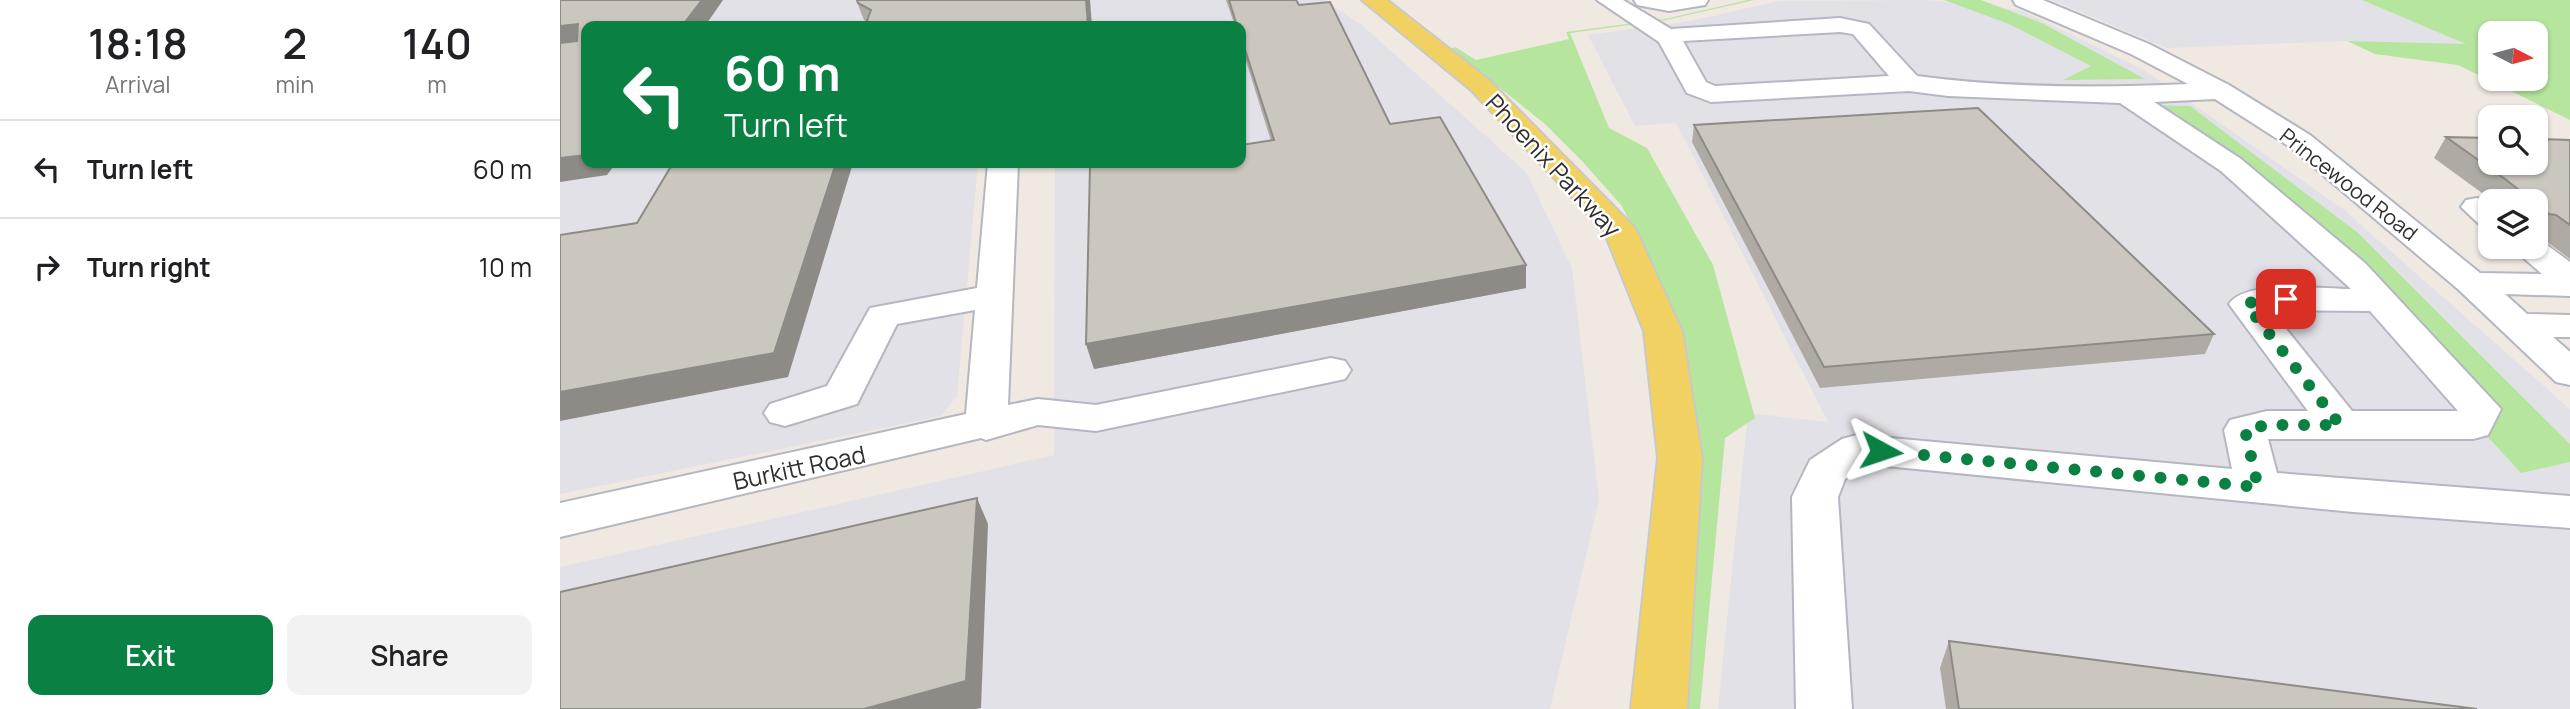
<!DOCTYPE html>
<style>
:root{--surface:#fff;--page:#f2f2f2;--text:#202124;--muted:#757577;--line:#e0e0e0;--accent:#0b8043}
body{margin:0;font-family:Manrope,sans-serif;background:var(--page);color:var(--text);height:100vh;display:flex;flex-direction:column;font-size:26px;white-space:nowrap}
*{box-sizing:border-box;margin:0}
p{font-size:23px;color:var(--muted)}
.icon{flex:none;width:38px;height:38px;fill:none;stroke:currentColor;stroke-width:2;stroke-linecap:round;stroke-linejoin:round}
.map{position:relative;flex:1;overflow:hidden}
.details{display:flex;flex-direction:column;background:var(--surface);width:560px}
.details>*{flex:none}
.hud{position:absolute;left:21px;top:21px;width:665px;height:147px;border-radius:14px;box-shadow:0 2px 5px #0004;background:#0b8043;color:#fff;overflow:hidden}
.needle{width:46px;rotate:96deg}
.buttons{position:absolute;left:1918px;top:21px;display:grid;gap:14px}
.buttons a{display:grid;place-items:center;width:70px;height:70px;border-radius:14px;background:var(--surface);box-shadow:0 2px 5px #0004;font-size:35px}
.pin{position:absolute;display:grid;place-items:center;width:60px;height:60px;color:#fff;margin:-30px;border-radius:14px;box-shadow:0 4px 10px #0006}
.me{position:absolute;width:77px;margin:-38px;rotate:95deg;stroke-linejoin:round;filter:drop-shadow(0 0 5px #0008)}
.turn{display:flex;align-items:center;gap:24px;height:147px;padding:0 28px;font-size:32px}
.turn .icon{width:91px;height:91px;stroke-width:2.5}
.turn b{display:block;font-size:49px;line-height:60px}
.eta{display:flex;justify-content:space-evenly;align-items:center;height:119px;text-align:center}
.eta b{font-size:42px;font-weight:600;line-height:49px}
.cta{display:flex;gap:14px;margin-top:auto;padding:14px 28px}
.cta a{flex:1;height:80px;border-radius:14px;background:var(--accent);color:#fff;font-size:28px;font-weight:600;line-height:80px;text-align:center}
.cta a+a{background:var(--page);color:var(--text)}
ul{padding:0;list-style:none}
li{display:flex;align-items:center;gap:21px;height:98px;padding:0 28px;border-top:2px solid var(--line)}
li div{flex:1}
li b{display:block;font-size:26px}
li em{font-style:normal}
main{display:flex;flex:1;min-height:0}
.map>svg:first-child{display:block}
.industrial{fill:#e3e1e8}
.green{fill:#b6e59e;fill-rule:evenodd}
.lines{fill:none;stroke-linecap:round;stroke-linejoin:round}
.minor-casing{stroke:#b4b7c1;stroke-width:4}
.major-casing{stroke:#c9c9c9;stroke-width:4}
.minor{fill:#fff;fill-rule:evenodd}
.major{fill:#f2d163;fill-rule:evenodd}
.wall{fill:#afaba4}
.shaded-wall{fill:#8e8b86}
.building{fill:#cbc7bf;stroke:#8e8b86;stroke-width:2}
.route{stroke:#0b8043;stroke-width:12;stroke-dasharray:0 21.6}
.labels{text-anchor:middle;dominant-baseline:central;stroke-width:5;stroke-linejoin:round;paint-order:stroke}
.far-street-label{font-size:21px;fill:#2e2e2e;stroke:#fff}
.street-label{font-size:24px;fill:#2e2e2e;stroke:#fff}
</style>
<main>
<section class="details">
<div class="eta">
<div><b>18:18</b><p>Arrival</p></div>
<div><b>2</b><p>min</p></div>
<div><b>140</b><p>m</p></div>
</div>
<ul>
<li><svg class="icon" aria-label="left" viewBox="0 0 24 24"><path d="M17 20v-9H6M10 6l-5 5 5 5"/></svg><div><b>Turn left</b></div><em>60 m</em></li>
<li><svg class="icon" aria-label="right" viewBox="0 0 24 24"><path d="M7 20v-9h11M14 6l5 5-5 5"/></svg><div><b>Turn right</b></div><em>10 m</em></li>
</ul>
<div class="cta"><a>Exit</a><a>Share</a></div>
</section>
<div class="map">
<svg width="2010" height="709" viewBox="0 0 2010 709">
<rect width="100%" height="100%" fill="#efe9e1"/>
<g class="industrial">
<path d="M 0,0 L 764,0 L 803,26 L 966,172 L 1012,268 L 1039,500 L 990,709 L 0,709 L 0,567 L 494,455 L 495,163 L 681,163 L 681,26 L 26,26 L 26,163 L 418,163 L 397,396 L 381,416 L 0,494 Z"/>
<path d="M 1367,0 L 1460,10 L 1584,70 L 1783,209 L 2010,409 L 2010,709 L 1158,709 L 1188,413 L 1268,422 L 1116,123 L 1075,126 L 1028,35 L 1130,21 L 1219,1 Z"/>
<path d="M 1492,0 L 1805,0 L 1909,45 L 1787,41 L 1607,48 Z"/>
</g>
<g class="green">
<path d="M 1188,0 L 1194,0 L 1106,20 L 1010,33 L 1049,128 L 1087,148 L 1153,265 L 1195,418 L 1165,438 L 1140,709 L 1109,709 L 1114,329 L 1111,305 L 1062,206 L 1022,161 L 985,124 L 891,49 L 895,47 L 916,60 L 1009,39 L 1006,32 L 1105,19 Z"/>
<path d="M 1384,0 L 1421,0 L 1482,23 L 1585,79 L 1503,80 L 1531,66 L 1449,24 Z"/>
<path d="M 1802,0 L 2010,0 L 2010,120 L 1898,65 L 1815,54 L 1787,41 L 1906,44 ZM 1976,33 L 1976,79 L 1930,79 L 1930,33 Z"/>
<path d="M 1584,105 L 1630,106 L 1797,232 L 2010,444 L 2010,462 L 1961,473 L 1727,219 Z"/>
</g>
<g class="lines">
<defs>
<g id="minor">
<path d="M 1037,0 L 1063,0 L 1111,29 L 1280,18 L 1309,24 L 1357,76 C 1446,88 1539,88 1628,84 L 1571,54 L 1456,5 L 1453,0 L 1483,0 L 1589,44 L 1669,85 L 1750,135 L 1920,273 L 1982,274 L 1951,247 L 1976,247 L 1976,239 L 1980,240 L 2010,262 L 2010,296 L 1945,294 L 1967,314 L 2010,315 L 2010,337 L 1993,337 L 2010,352 L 2010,385 L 1996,382 L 1899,290 L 1730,147 L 1655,99 L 1594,102 L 1681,159 L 1805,263 L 1941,409 L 1928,435 L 1913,439 L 1708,439 L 1717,473 L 2010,496 L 2010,528 L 1793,512 L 1305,464 L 1285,479 L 1278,497 L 1292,709 L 1236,709 L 1232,497 L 1250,460 L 1282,439 L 1297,435 L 1672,469 L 1664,430 L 1670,420 L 1707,411 L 1748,411 L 1669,304 C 1686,279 1762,289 1791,289 L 1661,171 L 1560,103 L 1388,96 L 1349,91 L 1151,102 L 1127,93 L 1099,42 ZM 1280,32 L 1293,34 L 1329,76 L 1155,86 L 1146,82 L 1123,41 ZM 1711,310 L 1810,311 L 1898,411 L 1792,411 Z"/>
<path d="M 1074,0 L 1148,0 L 1145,5 L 1109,11 L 1077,5 Z"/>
<path d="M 428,163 L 458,163 L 448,405 L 478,399 L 536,405 L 771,358 L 785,361 L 791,370 L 785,379 L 771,382 L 536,431 L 478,425 L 426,440 L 421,438 L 0,537 L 0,503 L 406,414 L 415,310 L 337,324 L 297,404 L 225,426 L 210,422 L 204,413 L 210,404 L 267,386 L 310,308 L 417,288 Z"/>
<path d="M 1917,198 L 1930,202 L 1930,227 L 1919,224 L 1901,207 L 1906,200 Z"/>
</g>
<path id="major" d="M 802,0 L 827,0 L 929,80 L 1075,228 L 1122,331 L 1142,458 L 1127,709 L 1071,709 L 1098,458 L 1084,331 L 1044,231 L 911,90 Z"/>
</defs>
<use href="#minor" class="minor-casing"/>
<use href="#major" class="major-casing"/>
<use href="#minor" class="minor"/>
<use href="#major" class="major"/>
</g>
<g class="wall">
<path d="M 296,0 L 532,26 L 307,22 L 304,20 Z"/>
<path d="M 666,0 L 736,0 L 830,124 L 966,265 L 966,288 L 534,369 L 526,344 L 711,141 L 681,45 L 681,26 L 675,26 Z"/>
<path d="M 1134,125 L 1654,334 L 1645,354 L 1260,388 L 1132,142 Z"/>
<path d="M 1886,137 L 2010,140 L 2010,259 L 1982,238 L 1976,237 L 1976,201 L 1933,201 L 1874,158 Z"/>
<path d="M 1389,641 L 1917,709 L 1386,709 L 1380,668 Z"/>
</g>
<g class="shaded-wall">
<path d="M 142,0 L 163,0 L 145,26 L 122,26 Z"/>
<path d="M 526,0 L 530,0 L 532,26 L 528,26 Z"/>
<path d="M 18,24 L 26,39 L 0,45 L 0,26 Z"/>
<path d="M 26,155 L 26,163 L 56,163 L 47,175 L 0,182 L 0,158 Z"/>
<path d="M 276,163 L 293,163 L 228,377 L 0,421 L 0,392 Z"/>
<path d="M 966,265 L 966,288 L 534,369 L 526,344 Z"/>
<path d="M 417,498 L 428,524 L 421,708 L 416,709 L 304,709 Z"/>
</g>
<g class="building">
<path d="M 0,0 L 142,0 L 122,26 L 26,26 L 26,155 L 0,158 L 0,43 L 17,41 L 18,24 L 0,26 Z"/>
<path d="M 297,0 L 526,0 L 528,26 L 305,26 L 311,10 L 298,3 Z"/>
<path d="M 669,0 L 736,0 L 739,5 L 770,2 L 830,124 L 880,117 L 966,265 L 526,344 L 530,166 L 555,163 L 681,163 L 681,145 L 714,140 L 681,37 L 681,26 L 677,26 Z"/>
<path d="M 1418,108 L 1654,334 L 1264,367 L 1134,125 Z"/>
<path d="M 1886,137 L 1930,138 L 1930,163 L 1976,163 L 1976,139 L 2010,140 L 2010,225 L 1996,215 L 1989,214 L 1976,204 L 1976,201 L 1973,201 L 1945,179 Z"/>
<path d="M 113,163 L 276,163 L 214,353 L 0,392 L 0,235 L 77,223 Z"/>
<path d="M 417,498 L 406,681 L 304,709 L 0,709 L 0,592 Z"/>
<path d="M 1389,641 L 1917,709 L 1399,709 Z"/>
</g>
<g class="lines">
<path class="route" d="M 1321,451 L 1698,487 L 1685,430 L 1707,425 L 1780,425 L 1686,304 L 1702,299 L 1726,299"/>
</g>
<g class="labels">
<g class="far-street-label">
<text transform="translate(1789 184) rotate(38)">Princewood Road</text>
</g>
<g class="street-label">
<text transform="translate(994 165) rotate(47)">Phoenix Parkway</text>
<text transform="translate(239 467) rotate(-12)">Burkitt Road</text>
</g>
</g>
</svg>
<div class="buttons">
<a><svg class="needle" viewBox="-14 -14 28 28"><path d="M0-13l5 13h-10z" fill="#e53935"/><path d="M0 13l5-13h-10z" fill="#757577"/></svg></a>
<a><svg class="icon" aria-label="search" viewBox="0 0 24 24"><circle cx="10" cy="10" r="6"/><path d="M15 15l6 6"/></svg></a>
<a><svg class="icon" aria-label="layers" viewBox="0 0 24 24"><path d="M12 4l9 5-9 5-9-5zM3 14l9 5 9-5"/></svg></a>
</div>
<div class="pin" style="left:1726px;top:299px;background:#d93025"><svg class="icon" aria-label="arrive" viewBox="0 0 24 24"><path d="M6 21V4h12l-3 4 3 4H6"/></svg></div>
<svg class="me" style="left:1321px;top:451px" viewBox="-20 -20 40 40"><path d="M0-17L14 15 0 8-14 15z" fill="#0b8043" stroke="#fff" stroke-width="4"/></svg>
<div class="hud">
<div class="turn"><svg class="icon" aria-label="left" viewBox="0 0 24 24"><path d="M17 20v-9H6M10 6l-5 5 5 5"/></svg><div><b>60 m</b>Turn left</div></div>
</div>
</div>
</main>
